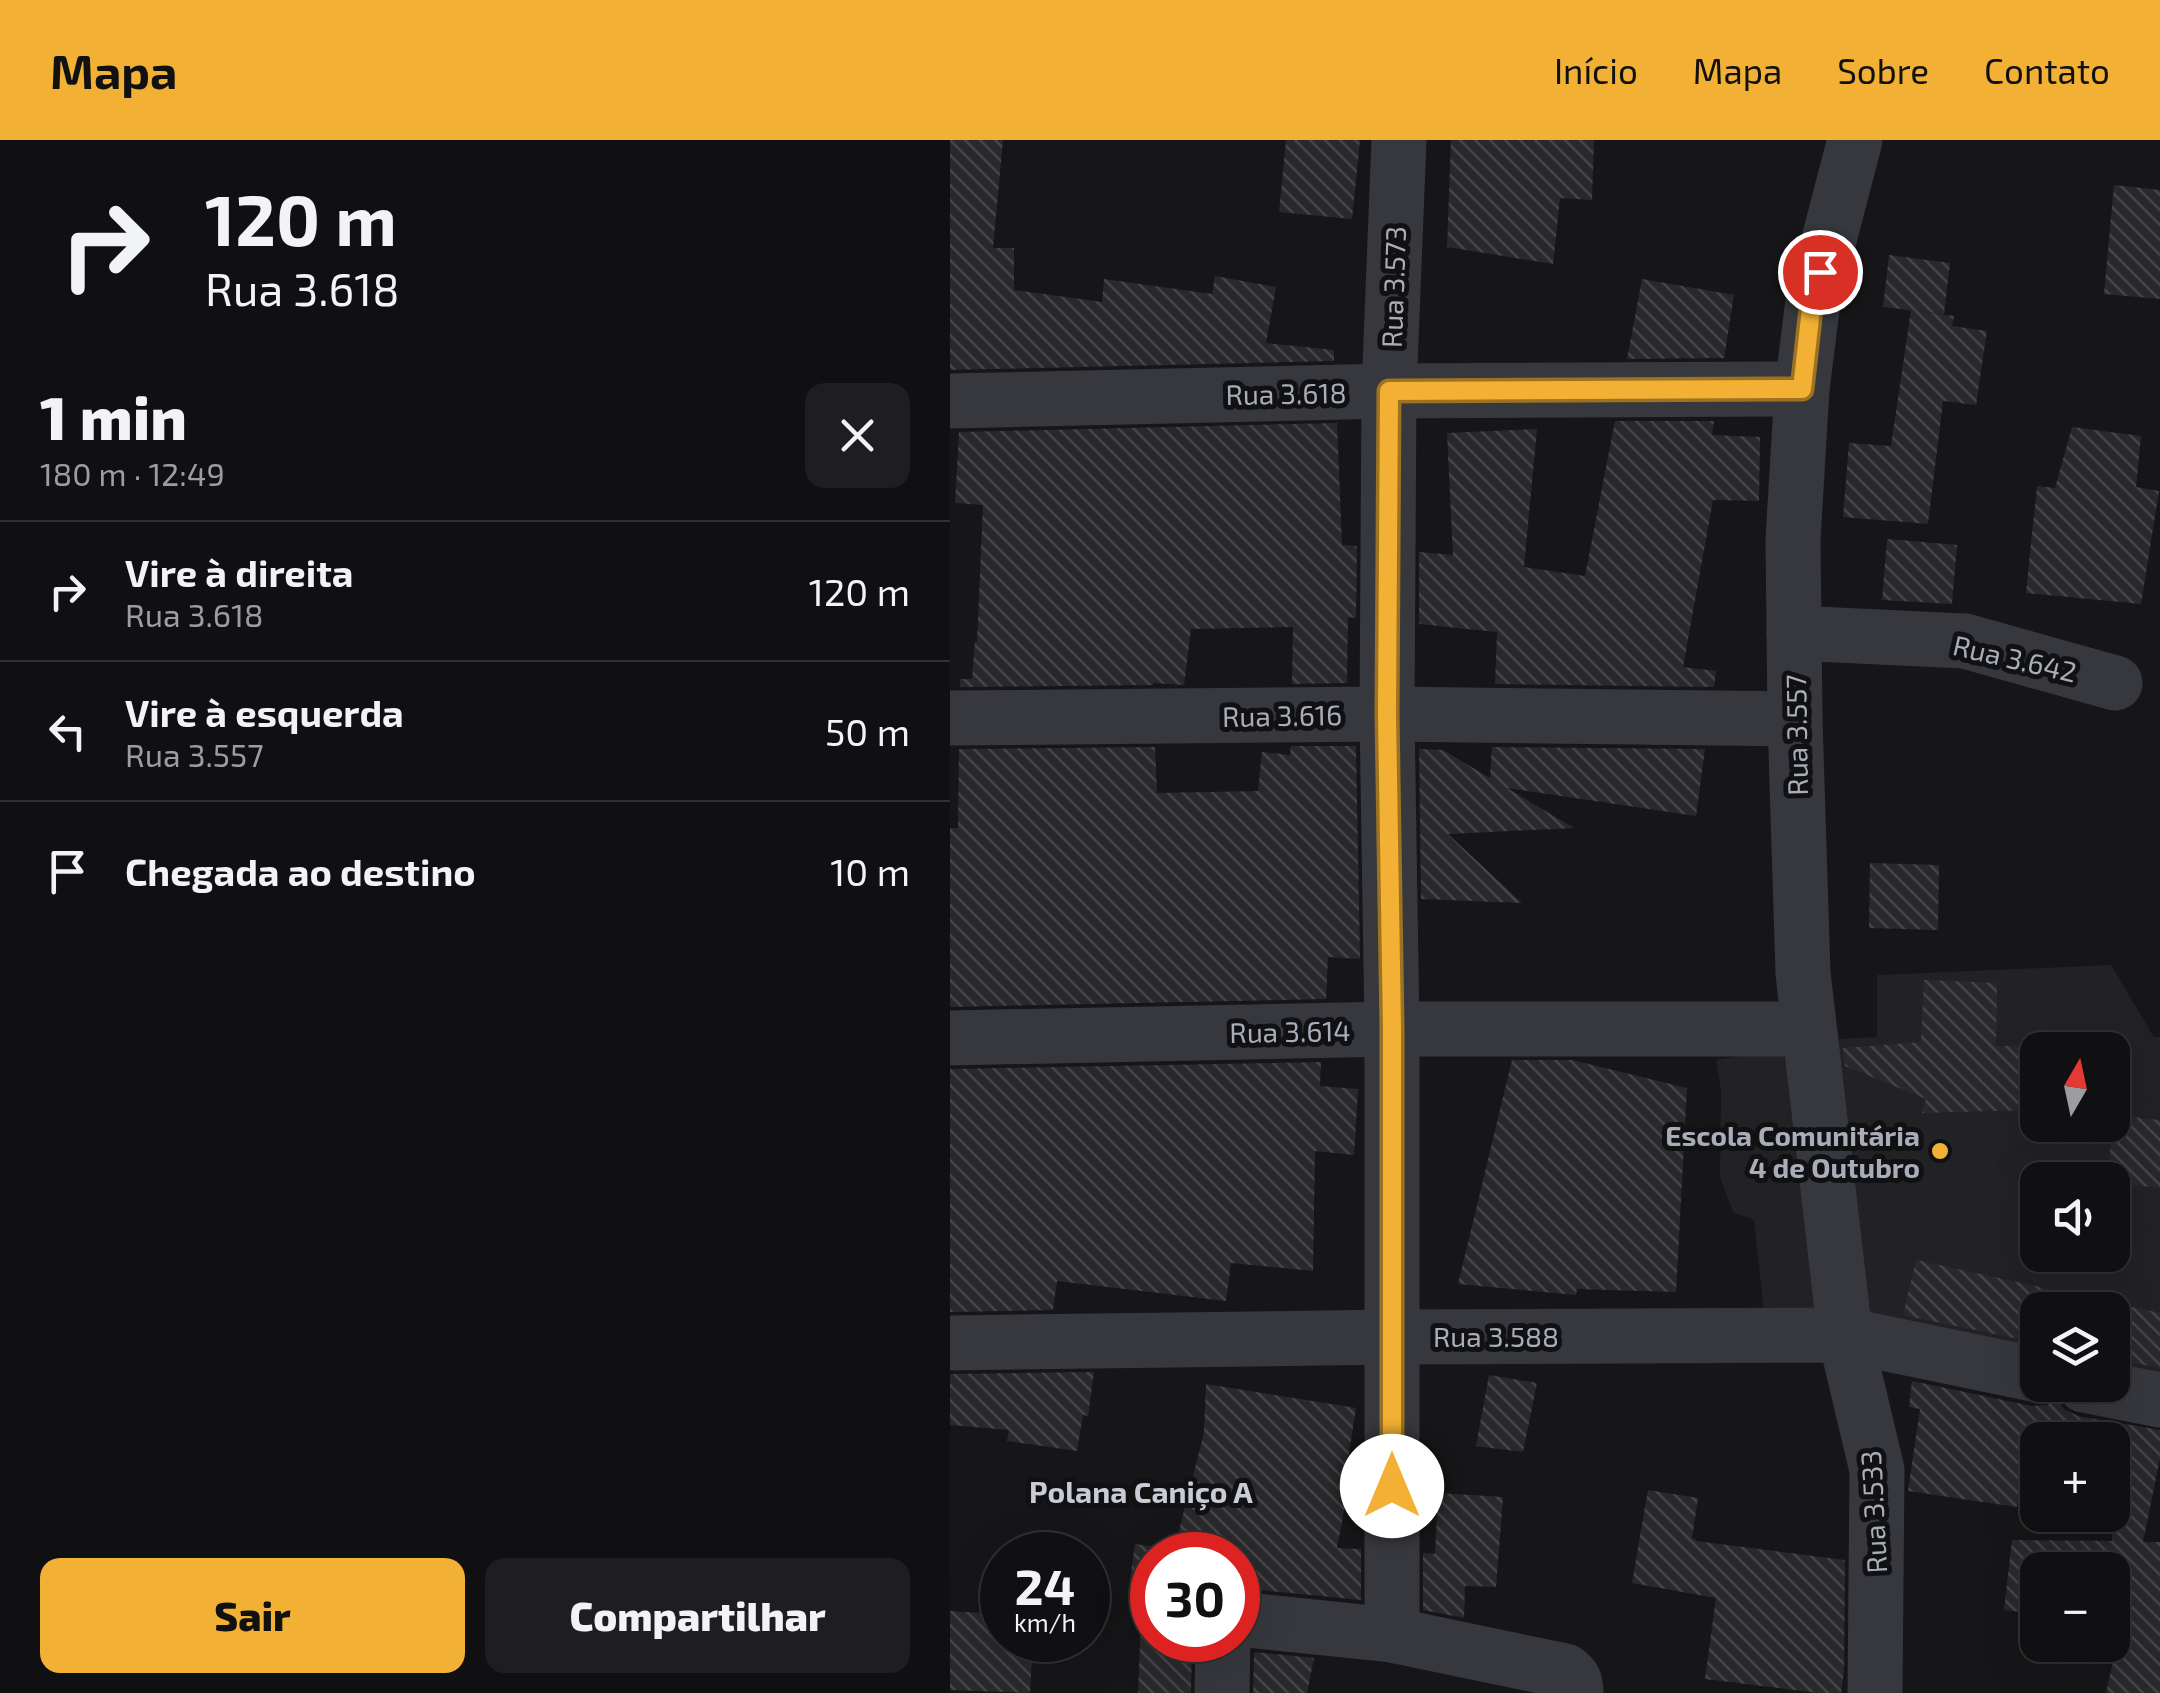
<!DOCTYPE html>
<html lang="pt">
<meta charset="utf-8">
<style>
:root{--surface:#101012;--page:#1e1e20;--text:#f1f3f6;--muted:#9c9d9f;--line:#303032;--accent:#f2b134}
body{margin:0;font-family:"Exo 2",sans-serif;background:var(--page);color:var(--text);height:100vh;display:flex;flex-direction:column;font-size:38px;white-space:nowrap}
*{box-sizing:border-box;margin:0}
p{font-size:32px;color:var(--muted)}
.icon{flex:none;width:55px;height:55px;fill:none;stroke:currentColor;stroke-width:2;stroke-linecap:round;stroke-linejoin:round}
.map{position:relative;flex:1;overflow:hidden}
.panel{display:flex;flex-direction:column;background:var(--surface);width:950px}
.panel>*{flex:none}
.banner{background:#101012;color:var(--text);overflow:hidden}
.needle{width:65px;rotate:9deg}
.fabs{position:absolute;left:1070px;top:892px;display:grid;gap:20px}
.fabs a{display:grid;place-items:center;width:110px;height:110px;border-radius:20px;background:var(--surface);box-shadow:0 10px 40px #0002,0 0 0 2px var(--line);font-size:50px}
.speed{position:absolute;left:30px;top:1392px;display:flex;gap:20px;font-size:50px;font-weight:700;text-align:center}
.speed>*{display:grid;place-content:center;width:130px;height:130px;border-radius:50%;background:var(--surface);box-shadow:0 10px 40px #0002,0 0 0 2px var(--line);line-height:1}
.speed small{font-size:25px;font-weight:400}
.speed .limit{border:15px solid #d22;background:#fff;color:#111}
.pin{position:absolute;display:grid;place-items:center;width:85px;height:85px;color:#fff;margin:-42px;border:5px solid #fff;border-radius:50%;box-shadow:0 2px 10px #0007}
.me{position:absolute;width:110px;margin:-55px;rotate:0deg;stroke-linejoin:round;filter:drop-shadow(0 0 8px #0008)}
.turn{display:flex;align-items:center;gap:35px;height:210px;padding:0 40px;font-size:45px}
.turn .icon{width:130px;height:130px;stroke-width:2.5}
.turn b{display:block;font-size:70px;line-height:85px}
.round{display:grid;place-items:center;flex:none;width:105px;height:105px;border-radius:20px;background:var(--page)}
.overview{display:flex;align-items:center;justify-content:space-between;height:170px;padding:0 40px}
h1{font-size:60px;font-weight:800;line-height:75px}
.action{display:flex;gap:20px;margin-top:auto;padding:20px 40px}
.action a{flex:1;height:115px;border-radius:20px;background:var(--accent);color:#111;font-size:40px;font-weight:800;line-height:115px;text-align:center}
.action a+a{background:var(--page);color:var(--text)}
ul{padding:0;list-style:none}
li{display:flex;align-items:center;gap:30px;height:140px;padding:0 40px;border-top:2px solid var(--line)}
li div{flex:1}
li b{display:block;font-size:38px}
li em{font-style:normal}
header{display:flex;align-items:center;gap:60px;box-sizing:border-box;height:140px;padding:0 50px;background:var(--accent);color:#111}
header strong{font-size:48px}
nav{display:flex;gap:55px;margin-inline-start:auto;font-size:35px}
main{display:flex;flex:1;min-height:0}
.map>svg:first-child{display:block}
.built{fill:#222225;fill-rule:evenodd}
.building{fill:url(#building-back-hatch)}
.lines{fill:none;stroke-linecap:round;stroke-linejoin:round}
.minor{stroke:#37383d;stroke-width:55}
.route-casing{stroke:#9d7322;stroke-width:25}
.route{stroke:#f2b134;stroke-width:18}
.poi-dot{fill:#f2b134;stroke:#111113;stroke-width:4}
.labels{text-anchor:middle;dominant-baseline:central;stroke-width:10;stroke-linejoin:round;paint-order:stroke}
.street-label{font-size:28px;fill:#a8adb8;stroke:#111113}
.poi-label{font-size:28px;font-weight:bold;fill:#a8adb8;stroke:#111113;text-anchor:end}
.neighbourhood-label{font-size:30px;font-weight:bold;fill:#c9ccd4;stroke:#111113}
</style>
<header>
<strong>Mapa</strong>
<nav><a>Início</a><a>Mapa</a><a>Sobre</a><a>Contato</a></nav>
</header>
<main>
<section class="panel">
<div class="banner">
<div class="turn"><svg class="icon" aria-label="right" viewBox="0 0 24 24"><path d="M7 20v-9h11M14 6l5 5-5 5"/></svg><div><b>120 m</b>Rua 3.618</div></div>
</div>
<div class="overview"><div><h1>1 min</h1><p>180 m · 12:49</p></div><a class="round"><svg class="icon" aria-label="close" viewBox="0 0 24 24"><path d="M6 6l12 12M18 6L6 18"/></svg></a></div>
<ul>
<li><svg class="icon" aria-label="right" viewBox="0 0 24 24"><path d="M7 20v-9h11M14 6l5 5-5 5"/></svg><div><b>Vire à direita</b><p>Rua 3.618</p></div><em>120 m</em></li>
<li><svg class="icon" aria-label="left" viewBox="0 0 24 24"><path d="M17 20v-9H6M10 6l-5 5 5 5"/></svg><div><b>Vire à esquerda</b><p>Rua 3.557</p></div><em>50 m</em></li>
<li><svg class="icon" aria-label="arrive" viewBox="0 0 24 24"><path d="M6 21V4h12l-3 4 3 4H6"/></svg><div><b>Chegada ao destino</b></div><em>10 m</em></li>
</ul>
<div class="action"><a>Sair</a><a>Compartilhar</a></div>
</section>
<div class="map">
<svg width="1210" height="1553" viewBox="0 0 1210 1553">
<defs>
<pattern id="building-back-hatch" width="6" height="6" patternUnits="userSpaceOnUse" patternTransform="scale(2.5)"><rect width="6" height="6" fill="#29292c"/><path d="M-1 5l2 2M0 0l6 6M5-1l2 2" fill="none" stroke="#454548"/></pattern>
</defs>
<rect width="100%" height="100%" fill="#161618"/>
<path class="built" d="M 1161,825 L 1204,897 L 1210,897 L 1210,1247 L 1163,1237 L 1162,1170 L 1088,1170 L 1087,1221 L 815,1182 L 804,1080 L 783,1072 L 770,1037 L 771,951 L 766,920 L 831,908 L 848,901 L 927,897 L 927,835 ZM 1088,910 L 1162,910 L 1162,985 L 1088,985 ZM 1088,1040 L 1162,1040 L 1162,1115 L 1088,1115 Z"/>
<g class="building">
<path d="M 0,0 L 53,0 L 43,108 L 64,108 L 64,150 L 152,162 L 154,139 L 262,154 L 265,136 L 326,147 L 316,203 L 384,210 L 384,221 L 0,230 Z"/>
<path d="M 336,0 L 410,0 L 402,79 L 329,72 Z"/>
<path d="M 501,0 L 644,0 L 642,60 L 610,58 L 603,124 L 497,107 Z"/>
<path d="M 1164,45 L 1210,50 L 1210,159 L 1154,154 Z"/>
<path d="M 939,115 L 1000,123 L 994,174 L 933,167 Z"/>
<path d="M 692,139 L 784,155 L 774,218 L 677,219 Z"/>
<path d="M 961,170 L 1004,176 L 1002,186 L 1037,191 L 1026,265 L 993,261 L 978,384 L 893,377 L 899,303 L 941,306 Z"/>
<path d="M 665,281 L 764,281 L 762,295 L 810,297 L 809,361 L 763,360 L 733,527 L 766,531 L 764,547 L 545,544 L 547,492 L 469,484 L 469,412 L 503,415 L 497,293 L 587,289 L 574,427 L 635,436 Z"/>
<path d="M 387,283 L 392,405 L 407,406 L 406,478 L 398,477 L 397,543 L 342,544 L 343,487 L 241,489 L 234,545 L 203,543 L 203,545 L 10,547 L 10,539 L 22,539 L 25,501 L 27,502 L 33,365 L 5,363 L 9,292 Z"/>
<path d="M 1122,287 L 1191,296 L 1186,347 L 1209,351 L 1191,464 L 1076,453 L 1087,346 L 1105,348 Z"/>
<path d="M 937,399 L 1007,405 L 1002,464 L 932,460 Z"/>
<path d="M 341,606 L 406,606 L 410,819 L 378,817 L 376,859 L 0,867 L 0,688 L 8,688 L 9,609 L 205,607 L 207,653 L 308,651 L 312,612 L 340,615 Z"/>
<path d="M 542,607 L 755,609 L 746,676 L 557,648 L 624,688 L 498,694 L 572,763 L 471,759 L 469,609 L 493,610 L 540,638 Z"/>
<path d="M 920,723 L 989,725 L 988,790 L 919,788 Z"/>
<path d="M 974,840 L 1047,843 L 1046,906 L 1142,904 L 1142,910 L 1088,910 L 1088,970 L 972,973 L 976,959 L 895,926 L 893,908 L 971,902 Z"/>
<path d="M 562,920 L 622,920 L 737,948 L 726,1152 L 627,1149 L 626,1155 L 508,1144 Z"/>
<path d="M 371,922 L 370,946 L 408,949 L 404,1015 L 365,1011 L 363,1131 L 281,1123 L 276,1161 L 107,1141 L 103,1170 L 0,1172 L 0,929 Z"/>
<path d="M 1164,975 L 1210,980 L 1210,1048 L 1162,1043 L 1162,1040 L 1157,1040 Z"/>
<path d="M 966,1120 L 1210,1173 L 1210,1228 L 1162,1219 L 1162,1170 L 1088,1170 L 1088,1203 L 953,1175 Z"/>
<path d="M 144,1232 L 138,1276 L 133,1275 L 127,1311 L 57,1301 L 59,1290 L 0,1285 L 0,1234 Z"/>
<path d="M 539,1235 L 587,1243 L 573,1312 L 526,1306 Z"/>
<path d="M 962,1241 L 1082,1266 L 1097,1265 L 1107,1259 L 1114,1269 L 1128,1276 L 1210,1290 L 1210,1318 L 1193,1402 L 1210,1402 L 1210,1553 L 1156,1553 L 1171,1485 L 1162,1484 L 1162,1430 L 1088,1430 L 1088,1474 L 1054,1470 L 1062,1400 L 1162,1401 L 1162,1300 L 1077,1300 L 1067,1367 L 958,1351 L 970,1269 L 959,1267 Z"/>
<path d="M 256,1244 L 406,1268 L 395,1339 L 400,1340 L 387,1408 L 411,1409 L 411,1460 L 288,1448 L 288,1415 L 202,1415 L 202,1500 L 242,1500 L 241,1553 L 188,1553 L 192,1456 L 178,1454 L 185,1404 L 224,1410 L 254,1293 Z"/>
<path d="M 698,1350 L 748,1358 L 742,1398 L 746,1399 L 746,1401 L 895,1420 L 894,1531 L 891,1553 L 868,1553 L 755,1539 L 766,1458 L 682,1443 Z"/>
<path d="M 488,1353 L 553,1357 L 546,1447 L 515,1446 L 514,1478 L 473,1470 L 473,1413 L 485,1414 Z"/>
<path d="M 0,1471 L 52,1474 L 52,1500 L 83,1500 L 80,1553 L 0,1550 Z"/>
<path d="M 304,1512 L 364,1518 L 357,1553 L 303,1553 Z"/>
</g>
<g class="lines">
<g class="minor">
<path d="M 905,0 L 863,161 L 852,249 L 843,399 L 845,579 L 853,833 L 895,1195 L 927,1330 L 925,1553"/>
<path d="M 0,261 L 439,251 L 852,249"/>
<path d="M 844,493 L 1015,501 L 1165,543"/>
<path d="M 0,578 L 437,574 L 845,579"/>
<path d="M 0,898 L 442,889 L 859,889"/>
<path d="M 0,1203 L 443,1197 L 895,1195 L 1088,1235"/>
<path d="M 1134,1245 L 1210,1260"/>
<path d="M 288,1479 L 442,1495 L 615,1531 C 624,1537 626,1542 626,1553"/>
<path d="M 442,1495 L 442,889 L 437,574 L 439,251 L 449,0"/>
<path d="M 272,1553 L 273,1500"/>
</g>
</g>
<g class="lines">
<defs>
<path id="route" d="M 442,1346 L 442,889 L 437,574 L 439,251 L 852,249 L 862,160 L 870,132"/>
</defs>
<use href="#route" class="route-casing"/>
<use href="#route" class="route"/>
</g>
<circle class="poi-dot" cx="990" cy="1011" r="10"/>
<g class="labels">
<g class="street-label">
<text transform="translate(443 147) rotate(-88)">Rua 3.573</text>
<text transform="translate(336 253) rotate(-1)">Rua 3.618</text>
<text transform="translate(1065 518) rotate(13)">Rua 3.642</text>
<text transform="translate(332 575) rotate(-1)">Rua 3.616</text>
<text transform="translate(846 595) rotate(-91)">Rua 3.557</text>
<text transform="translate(340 891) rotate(-1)">Rua 3.614</text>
<text x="546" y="1196">Rua 3.588</text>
<text transform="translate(923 1372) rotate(-93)">Rua 3.533</text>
</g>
<g class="poi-label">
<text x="970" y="995">Escola Comunitária<tspan x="970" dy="32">4 de Outubro</tspan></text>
</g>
<g class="neighbourhood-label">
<text x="191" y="1351">Polana Caniço A</text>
</g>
</g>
</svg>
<div class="fabs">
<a><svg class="needle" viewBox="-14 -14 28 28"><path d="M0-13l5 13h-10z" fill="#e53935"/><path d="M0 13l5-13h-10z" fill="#9c9d9f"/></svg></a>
<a><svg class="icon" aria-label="sound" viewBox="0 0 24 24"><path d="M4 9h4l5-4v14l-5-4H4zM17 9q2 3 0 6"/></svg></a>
<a><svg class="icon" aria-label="layers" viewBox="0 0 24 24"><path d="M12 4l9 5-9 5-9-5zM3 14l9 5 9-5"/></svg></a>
<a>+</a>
<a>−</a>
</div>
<div class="speed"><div>24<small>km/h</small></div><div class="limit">30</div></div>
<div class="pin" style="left:870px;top:132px;background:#d93025"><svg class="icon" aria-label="arrive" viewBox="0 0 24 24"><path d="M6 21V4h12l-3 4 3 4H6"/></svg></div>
<svg class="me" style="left:442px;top:1346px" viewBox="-20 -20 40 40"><circle r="19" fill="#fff"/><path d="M0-13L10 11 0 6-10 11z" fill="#f2b134"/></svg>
</div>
</main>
